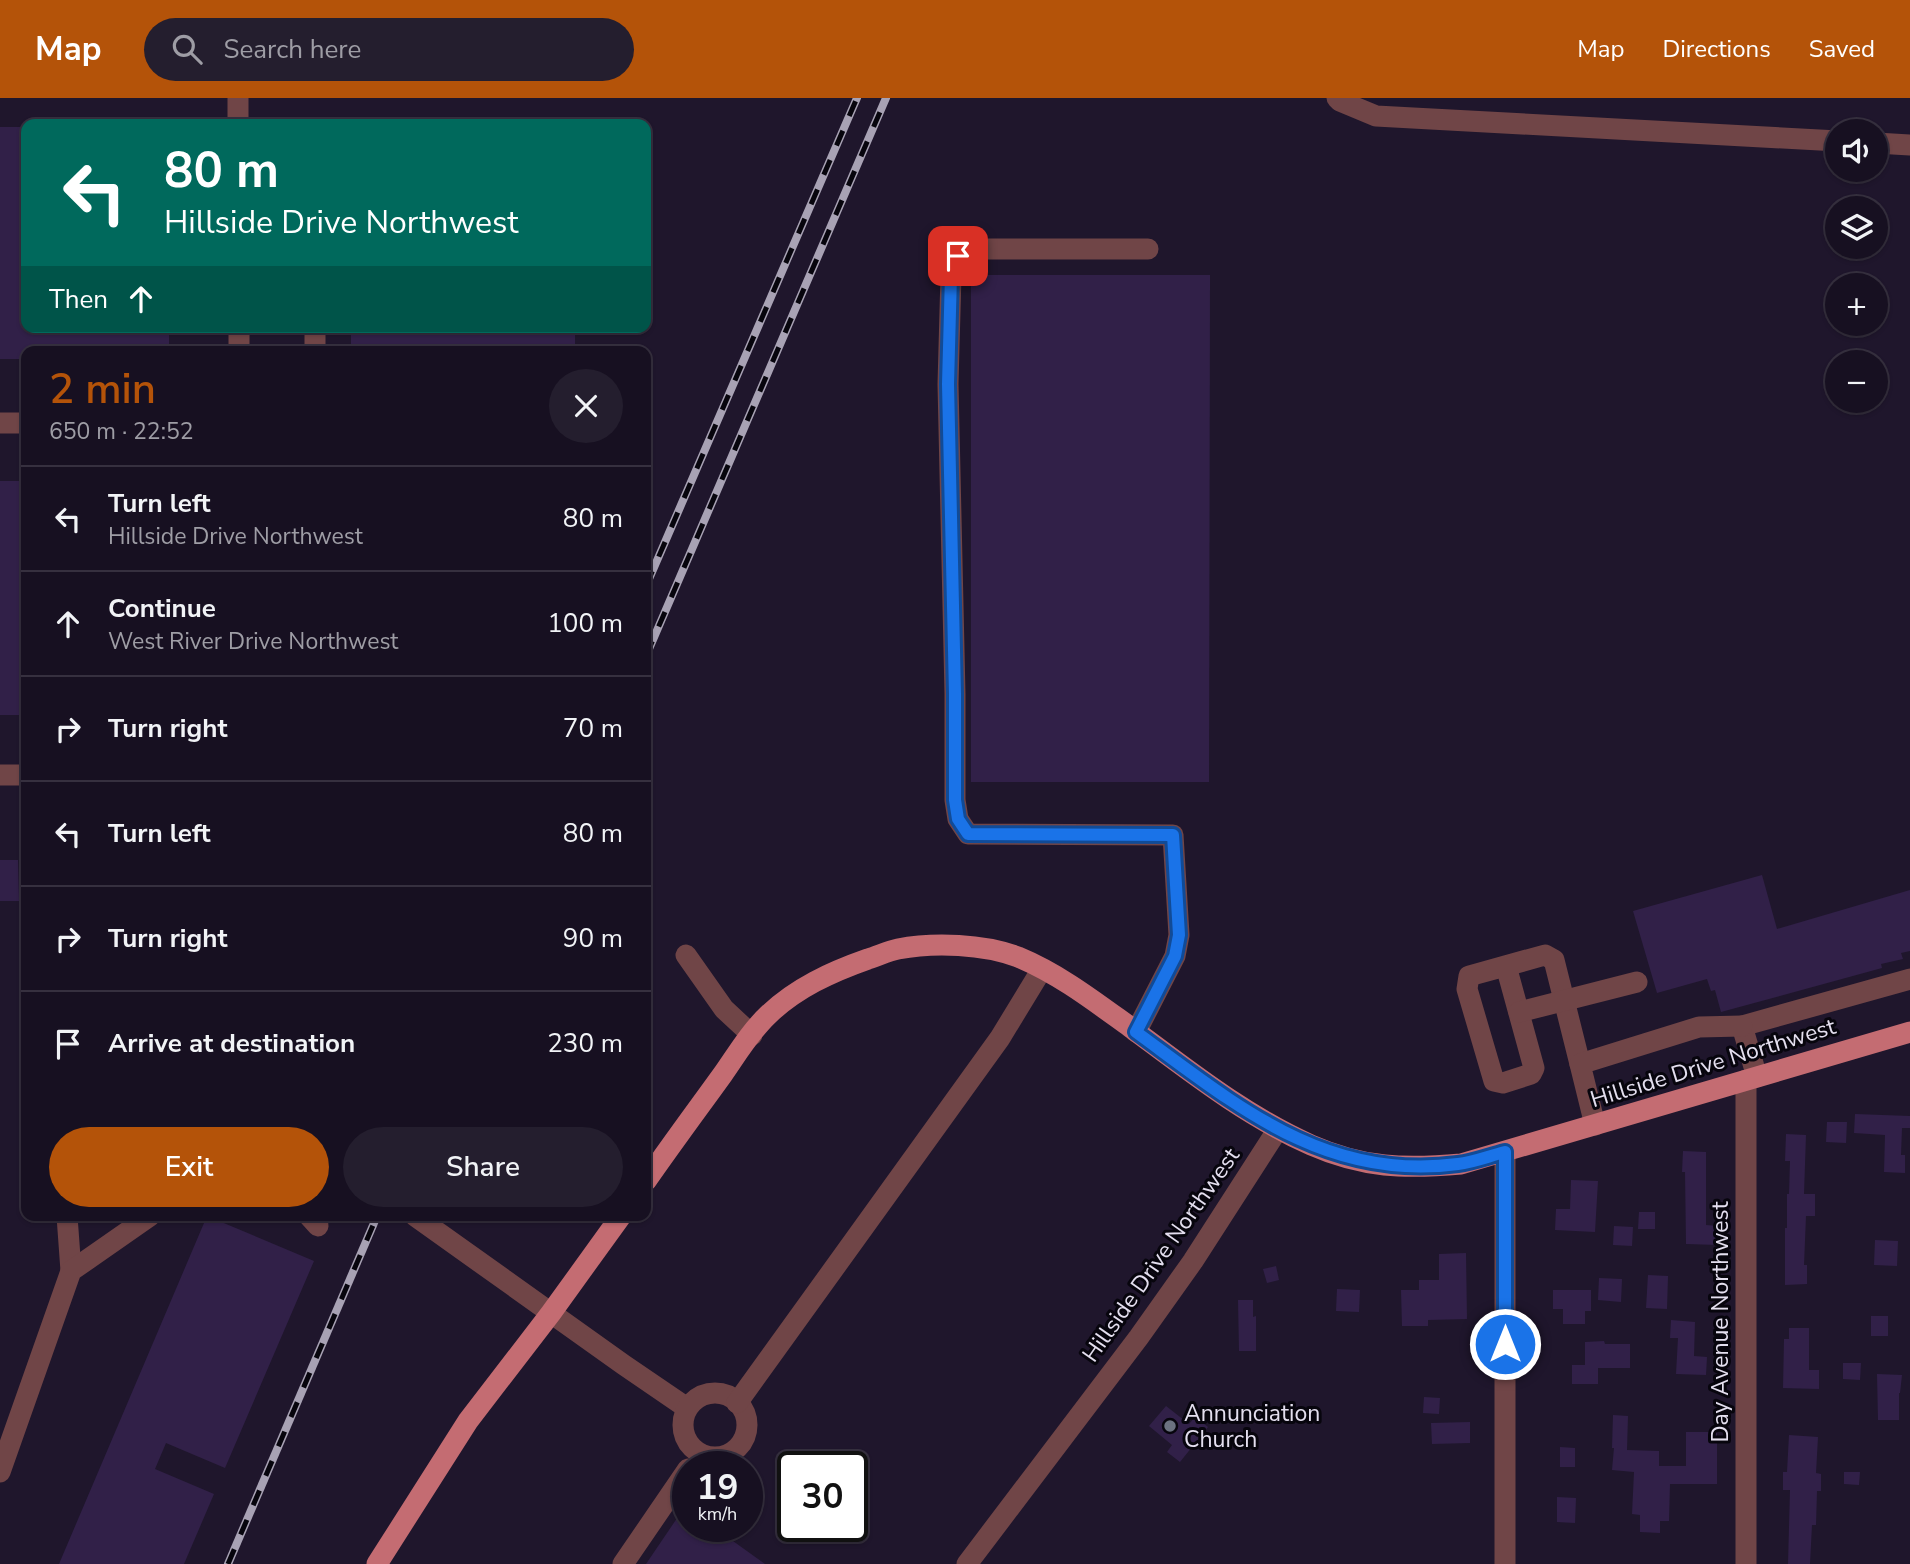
<!DOCTYPE html>
<meta charset="utf-8">
<style>
:root{--surface:#171021;--page:#241e2e;--text:#f1f3f6;--muted:#9e9da5;--line:#36303f;--accent:#b45309}
body{margin:0;font-family:"Nunito Sans",sans-serif;background:var(--page);color:var(--text);height:100vh;display:flex;flex-direction:column;font-size:26px;white-space:nowrap}
*{box-sizing:border-box;margin:0}
p{font-size:23px;color:var(--muted)}
.icon{flex:none;width:38px;height:38px;fill:none;stroke:currentColor;stroke-width:2;stroke-linecap:round;stroke-linejoin:round}
.map{position:relative;flex:1;overflow:hidden}
.drawer{position:absolute;left:21px;top:248px;width:630px;height:875px;display:flex;flex-direction:column;background:var(--surface);border-radius:14px;box-shadow:0 2px 5px #0004,0 0 0 2px var(--line)}
.drawer>*{flex:none}
.hud{position:absolute;left:21px;top:21px;width:630px;height:214px;border-radius:14px;box-shadow:0 2px 5px #0004,0 0 0 2px var(--line);background:#00695c;color:#fff;overflow:hidden}
.tools{position:absolute;left:1825px;top:21px;display:grid;gap:14px}
.tools a{display:grid;place-items:center;width:63px;height:63px;border-radius:50%;background:var(--surface);box-shadow:0 2px 5px #0004,0 0 0 2px var(--line);font-size:35px}
.speed{position:absolute;left:672px;top:1353px;display:flex;gap:14px;font-size:35px;font-weight:700;text-align:center}
.speed>*{display:grid;place-content:center;width:91px;height:91px;border-radius:50%;background:var(--surface);box-shadow:0 2px 5px #0004,0 0 0 2px var(--line);line-height:1}
.speed small{font-size:18px;font-weight:400}
.speed .limit{border:4px solid #111;border-radius:10px;background:#fff;color:#111}
.pin{position:absolute;display:grid;place-items:center;width:60px;height:60px;color:#fff;margin:-30px;border-radius:14px;box-shadow:0 4px 10px #0006}
.me{position:absolute;width:77px;margin:-38px;rotate:0deg;stroke-linejoin:round;filter:drop-shadow(0 0 5px #0008)}
.turn{display:flex;align-items:center;gap:24px;height:147px;padding:0 28px;font-size:32px}
.turn .icon{width:91px;height:91px;stroke-width:2.5}
.turn b{display:block;font-size:49px;line-height:60px}
.then{display:flex;align-items:center;height:66px;padding:0 28px;background:#0003;gap:14px;font-size:26px}
.round{display:grid;place-items:center;flex:none;width:74px;height:74px;border-radius:37px;background:var(--page)}
.head{display:flex;align-items:center;justify-content:space-between;height:119px;padding:0 28px}
h1{font-size:42px;font-weight:600;line-height:52px;color:var(--accent)}
.action{display:flex;gap:14px;margin-top:auto;padding:14px 28px}
.action a{flex:1;height:80px;border-radius:42px;background:var(--accent);color:#fff;font-size:28px;font-weight:600;line-height:80px;text-align:center}
.action a+a{background:var(--page);color:var(--text)}
ul{padding:0;list-style:none}
li{display:flex;align-items:center;gap:21px;height:105px;padding:0 28px;border-top:2px solid var(--line)}
li div{flex:1}
li b{display:block;font-size:26px}
li em{font-style:normal}
header{display:flex;align-items:center;gap:42px;box-sizing:border-box;height:98px;padding:0 35px;background:var(--accent);color:#fff}
header strong{font-size:33px}
nav{display:flex;gap:38px;margin-inline-start:auto;font-size:24px}
.search{width:490px;height:63px;background:var(--page);display:flex;align-items:center;gap:18px;box-sizing:border-box;padding:0 24px;border-radius:38px;color:var(--muted);font-size:26px}
.map>svg:first-child{display:block}
.building{fill:#312048}
.lines{fill:none;stroke-linecap:round;stroke-linejoin:round}
.minor{stroke:#704547;stroke-width:21}
.major{stroke:#c46c72;stroke-width:21}
.rail-casing{stroke:#a8a2b4;stroke-width:8}
.rail{stroke:#07050d;stroke-width:5;stroke-dasharray:16;stroke-linecap:butt}
.route-casing{stroke:#114b97;stroke-width:18}
.route{stroke:#1a73e8;stroke-width:12}
.worship-dot{fill:#6b7280;stroke:#07050d;stroke-width:2.5}
.labels{text-anchor:middle;dominant-baseline:central;stroke-width:6;stroke-linejoin:round;paint-order:stroke}
.street-label{font-size:23px;fill:#e4dfef;stroke:#07050d}
.poi-label{font-size:23px;fill:#e4dfef;stroke:#07050d;text-anchor:start}
</style>
<header>
<strong>Map</strong>
<div class="search"><svg class="icon" aria-label="search" viewBox="0 0 24 24"><circle cx="10" cy="10" r="6"/><path d="M15 15l6 6"/></svg>Search here</div>
<nav><a>Map</a><a>Directions</a><a>Saved</a></nav>
</header>
<div class="map">
<svg width="1910" height="1466" viewBox="0 0 1910 1466">
<rect width="100%" height="100%" fill="#1f162c"/>
<g class="building">
<path d="M 0,29 L 26,29 L 26,229 L 169,229 L 169,254 L 26,254 L 26,261 L 0,261 Z"/>
<path d="M 971,177 L 1210,177 L 1209,684 L 971,684 Z"/>
<rect x="351" y="229" width="224" height="25"/>
<rect x="0" y="383" width="26" height="234"/>
<path d="M 0,762 L 18,762 L 19,803 L 0,803 Z"/>
<path d="M 1762,777 L 1777,831 L 1910,792 L 1910,853 L 1901,855 L 1903,861 L 1881,866 L 1882,870 L 1721,914 L 1715,892 L 1711,893 L 1707,881 L 1657,895 L 1633,813 Z"/>
<path d="M 1855,1016 L 1910,1018 L 1910,1030 L 1902,1030 L 1901,1057 L 1905,1057 L 1905,1075 L 1884,1074 L 1885,1037 L 1854,1035 Z"/>
<path d="M 1827,1024 L 1847,1024 L 1846,1045 L 1826,1044 Z"/>
<path d="M 1786,1036 L 1806,1037 L 1804,1096 L 1815,1096 L 1815,1118 L 1806,1118 L 1804,1167 L 1807,1167 L 1807,1186 L 1785,1187 L 1785,1130 L 1787,1130 L 1787,1096 L 1789,1096 L 1790,1063 L 1785,1063 Z"/>
<path d="M 1683,1053 L 1706,1054 L 1706,1127 L 1718,1128 L 1718,1147 L 1686,1146 L 1685,1074 L 1682,1074 Z"/>
<path d="M 1571,1082 L 1598,1083 L 1595,1134 L 1555,1132 L 1556,1111 L 1570,1111 Z"/>
<path d="M 1639,1114 L 1655,1114 L 1655,1131 L 1638,1131 Z"/>
<path d="M 207,1118 L 314,1163 L 225,1370 L 166,1345 L 155,1371 L 214,1396 L 184,1466 L 59,1466 Z"/>
<path d="M 1614,1128 L 1633,1129 L 1632,1148 L 1613,1147 Z"/>
<path d="M 1875,1142 L 1898,1143 L 1897,1168 L 1874,1167 Z"/>
<path d="M 1466,1155 L 1467,1221 L 1428,1222 L 1428,1228 L 1402,1228 L 1401,1192 L 1419,1192 L 1419,1182 L 1439,1182 L 1439,1156 Z"/>
<path d="M 1276,1168 L 1279,1182 L 1267,1185 L 1263,1171 Z"/>
<path d="M 1648,1177 L 1668,1178 L 1667,1211 L 1646,1210 Z"/>
<path d="M 1599,1180 L 1622,1181 L 1621,1204 L 1598,1202 Z"/>
<path d="M 1337,1191 L 1360,1192 L 1359,1214 L 1336,1213 Z"/>
<path d="M 1553,1192 L 1591,1192 L 1591,1213 L 1585,1213 L 1585,1226 L 1563,1226 L 1563,1211 L 1553,1211 Z"/>
<path d="M 1238,1202 L 1253,1202 L 1253,1219 L 1256,1218 L 1256,1253 L 1239,1253 Z"/>
<rect x="1871" y="1218" width="17" height="20"/>
<path d="M 1671,1222 L 1695,1224 L 1694,1258 L 1707,1259 L 1706,1277 L 1676,1276 L 1678,1240 L 1670,1240 Z"/>
<path d="M 1789,1230 L 1809,1230 L 1809,1272 L 1819,1272 L 1819,1291 L 1783,1290 L 1784,1241 L 1789,1241 Z"/>
<path d="M 1604,1243 L 1605,1246 L 1630,1246 L 1630,1270 L 1598,1270 L 1598,1286 L 1572,1286 L 1572,1267 L 1585,1267 L 1585,1244 Z"/>
<path d="M 1843,1265 L 1861,1265 L 1860,1282 L 1843,1281 Z"/>
<path d="M 1877,1276 L 1902,1277 L 1900,1295 L 1899,1295 L 1899,1322 L 1878,1322 Z"/>
<path d="M 1424,1299 L 1440,1300 L 1439,1316 L 1423,1315 Z"/>
<path d="M 1166,1308 L 1189,1326 L 1195,1319 L 1208,1329 L 1180,1364 L 1167,1354 L 1172,1347 L 1149,1328 Z"/>
<path d="M 1613,1317 L 1628,1318 L 1627,1352 L 1659,1353 L 1659,1368 L 1686,1368 L 1686,1334 L 1717,1334 L 1717,1386 L 1670,1386 L 1669,1423 L 1660,1423 L 1660,1435 L 1640,1434 L 1640,1417 L 1632,1416 L 1634,1374 L 1612,1372 L 1614,1350 L 1612,1350 Z"/>
<path d="M 1470,1324 L 1470,1345 L 1432,1346 L 1431,1325 Z"/>
<path d="M 1789,1337 L 1818,1339 L 1816,1375 L 1821,1376 L 1821,1393 L 1817,1393 L 1816,1427 L 1812,1427 L 1810,1466 L 1788,1466 L 1790,1392 L 1783,1392 L 1783,1374 L 1787,1374 Z"/>
<path d="M 1560,1349 L 1575,1350 L 1575,1369 L 1560,1369 Z"/>
<path d="M 1844,1374 L 1860,1374 L 1859,1387 L 1844,1386 Z"/>
<path d="M 1557,1399 L 1576,1400 L 1575,1425 L 1557,1424 Z"/>
<path d="M 688,1404 L 688,1428 L 712,1428 L 765,1466 L 646,1466 Z"/>
</g>
<g class="lines">
<g class="minor">
<path d="M 238,0 L 238,26"/>
<path d="M 1337,0 L 1340,3 L 1376,18 L 1838,43"/>
<path d="M 1876,45 L 1910,47"/>
<path d="M 239,229 L 239,254"/>
<path d="M 315,254 L 315,229"/>
<path d="M 0,325 L 26,325"/>
<path d="M 0,677 L 26,677"/>
<path d="M 686,857 L 724,911 L 752,937"/>
<path d="M 1506,868 L 1534,970 L 1531,976 L 1503,985 L 1494,983 L 1467,891 L 1469,878 L 1545,857 L 1554,862 L 1580,966"/>
<path d="M 1519,914 L 1637,884"/>
<path d="M 1136,934 L 1175,858 L 1179,837 L 1173,737 L 968,736 L 958,721 L 955,702 L 955,596 L 948,286 L 951,177 L 958,157 L 969,151 L 1148,151"/>
<path d="M 1757,979 L 1742,928 L 1910,881"/>
<path d="M 1595,1027 L 1580,966 L 1699,929 L 1742,928"/>
<path d="M 1505,1054 L 1505,1466"/>
<path d="M 67,1118 L 71,1173"/>
<path d="M 309,1118 L 318,1128"/>
<path d="M 415,1118 L 624,1267 L 687,1310"/>
<circle cx="715" cy="1327" r="32"/>
<path d="M 737,1305 L 1000,940 L 1042,871"/>
<path d="M 0,1374 L 71,1173 L 150,1118"/>
<path d="M 623,1466 L 688,1371"/>
<path d="M 967,1466 L 1139,1239 L 1193,1163 L 1278,1031"/>
<path d="M 1746,1466 L 1746,982"/>
</g>
<g class="major">
<path d="M 646,1083 C 671,1047 697,1012 723,976 C 737,956 750,934 768,917 C 796,890 831,874 868,861 C 878,858 888,853 898,851 C 934,844 984,846 1018,859 C 1059,876 1094,903 1130,929 C 1188,972 1244,1017 1311,1047 C 1363,1070 1405,1071 1461,1066 L 1910,934"/>
<path d="M 377,1466 L 468,1323 L 551,1215 L 621,1118"/>
</g>
<defs>
<g id="rail">
<path d="M 646,488 L 857,0"/>
<path d="M 646,558 L 886,0"/>
<path d="M 228,1466 L 377,1118"/>
</g>
</defs>
<use href="#rail" class="rail-casing"/>
<use href="#rail" class="rail"/>
</g>
<g class="lines">
<defs>
<path id="route" d="M 958,158 L 951,177 L 948,286 L 955,596 L 955,702 L 958,721 L 968,736 L 1173,737 L 1179,837 L 1175,858 L 1136,934 C 1236,1007 1325,1084 1458,1066 C 1474,1064 1489,1058 1505,1054 L 1505,1246"/>
</defs>
<use href="#route" class="route-casing"/>
<use href="#route" class="route"/>
</g>
<circle class="worship-dot" cx="1170" cy="1328" r="7"/>
<g class="labels">
<g class="street-label">
<text transform="translate(1713 965) rotate(-17)">Hillside Drive Northwest</text>
<text transform="translate(1161 1157) rotate(-55)">Hillside Drive Northwest</text>
<text transform="translate(1720 1224) rotate(-90)">Day Avenue Northwest</text>
</g>
<g class="poi-label">
<text x="1184" y="1315">Annunciation<tspan x="1184" dy="26">Church</tspan></text>
</g>
</g>
</svg>
<div class="tools">
<a><svg class="icon" aria-label="sound" viewBox="0 0 24 24"><path d="M4 9h4l5-4v14l-5-4H4zM17 9q2 3 0 6"/></svg></a>
<a><svg class="icon" aria-label="layers" viewBox="0 0 24 24"><path d="M12 4l9 5-9 5-9-5zM3 14l9 5 9-5"/></svg></a>
<a>+</a>
<a>−</a>
</div>
<div class="speed"><div>19<small>km/h</small></div><div class="limit">30</div></div>
<div class="pin" style="left:958px;top:158px;background:#d93025"><svg class="icon" aria-label="arrive" viewBox="0 0 24 24"><path d="M6 21V4h12l-3 4 3 4H6"/></svg></div>
<svg class="me" style="left:1505px;top:1246px" viewBox="-20 -20 40 40"><circle r="17" fill="#1a73e8" stroke="#fff" stroke-width="3"/><path d="M0-11L8 9 0 5-8 9z" fill="#fff"/></svg>
<div class="hud">
<div class="turn"><svg class="icon" aria-label="left" viewBox="0 0 24 24"><path d="M17 20v-9H6M10 6l-5 5 5 5"/></svg><div><b>80 m</b>Hillside Drive Northwest</div></div>
<div class="then">Then<svg class="icon" aria-label="ahead" viewBox="0 0 24 24"><path d="M12 20V5M6 11l6-6 6 6"/></svg></div>
</div>
<section class="drawer">
<div class="head"><div><h1>2 min</h1><p>650 m · 22:52</p></div><a class="round"><svg class="icon" aria-label="close" viewBox="0 0 24 24"><path d="M6 6l12 12M18 6L6 18"/></svg></a></div>
<ul>
<li><svg class="icon" aria-label="left" viewBox="0 0 24 24"><path d="M17 20v-9H6M10 6l-5 5 5 5"/></svg><div><b>Turn left</b><p>Hillside Drive Northwest</p></div><em>80 m</em></li>
<li><svg class="icon" aria-label="ahead" viewBox="0 0 24 24"><path d="M12 20V5M6 11l6-6 6 6"/></svg><div><b>Continue</b><p>West River Drive Northwest</p></div><em>100 m</em></li>
<li><svg class="icon" aria-label="right" viewBox="0 0 24 24"><path d="M7 20v-9h11M14 6l5 5-5 5"/></svg><div><b>Turn right</b></div><em>70 m</em></li>
<li><svg class="icon" aria-label="left" viewBox="0 0 24 24"><path d="M17 20v-9H6M10 6l-5 5 5 5"/></svg><div><b>Turn left</b></div><em>80 m</em></li>
<li><svg class="icon" aria-label="right" viewBox="0 0 24 24"><path d="M7 20v-9h11M14 6l5 5-5 5"/></svg><div><b>Turn right</b></div><em>90 m</em></li>
<li><svg class="icon" aria-label="arrive" viewBox="0 0 24 24"><path d="M6 21V4h12l-3 4 3 4H6"/></svg><div><b>Arrive at destination</b></div><em>230 m</em></li>
</ul>
<div class="action"><a>Exit</a><a>Share</a></div>
</section>
</div>
